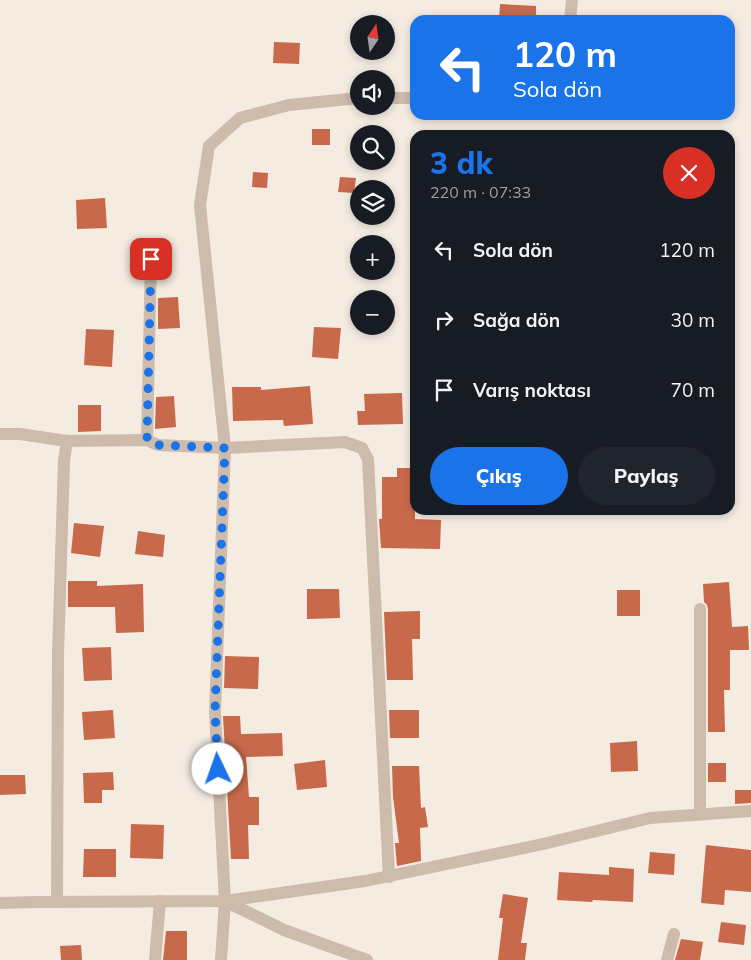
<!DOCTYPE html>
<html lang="tr">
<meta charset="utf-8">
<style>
:root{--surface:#171b24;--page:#20242c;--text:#f1f3f6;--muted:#9ea1a6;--accent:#1a73e8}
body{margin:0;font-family:Mulish,sans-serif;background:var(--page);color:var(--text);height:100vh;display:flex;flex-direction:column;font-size:19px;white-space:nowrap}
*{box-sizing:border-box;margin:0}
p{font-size:16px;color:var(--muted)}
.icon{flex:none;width:28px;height:28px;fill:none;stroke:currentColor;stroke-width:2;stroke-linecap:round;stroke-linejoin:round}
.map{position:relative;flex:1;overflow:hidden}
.drawer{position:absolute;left:410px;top:130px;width:325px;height:385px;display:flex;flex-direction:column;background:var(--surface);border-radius:15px;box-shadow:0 2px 8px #0003}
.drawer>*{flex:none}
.hud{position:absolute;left:410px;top:15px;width:325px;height:105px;border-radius:15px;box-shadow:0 2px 8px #0003;background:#1a73e8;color:#fff;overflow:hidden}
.needle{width:32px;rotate:13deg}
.fabs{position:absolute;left:350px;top:15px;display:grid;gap:10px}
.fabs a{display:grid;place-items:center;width:45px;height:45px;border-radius:50%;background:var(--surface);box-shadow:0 2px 8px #0003;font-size:25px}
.pin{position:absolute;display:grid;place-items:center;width:42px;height:42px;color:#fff;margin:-21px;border-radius:10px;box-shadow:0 2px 8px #0006}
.me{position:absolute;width:55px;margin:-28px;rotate:357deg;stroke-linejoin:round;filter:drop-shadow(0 0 4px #0008)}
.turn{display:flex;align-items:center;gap:18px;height:105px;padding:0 20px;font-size:22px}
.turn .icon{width:65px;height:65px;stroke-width:2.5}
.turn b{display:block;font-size:35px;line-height:42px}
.round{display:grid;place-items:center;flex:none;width:52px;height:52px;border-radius:26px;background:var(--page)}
.summary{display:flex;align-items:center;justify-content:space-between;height:85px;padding:0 20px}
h1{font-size:30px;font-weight:800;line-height:38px;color:var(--accent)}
.cta{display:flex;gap:10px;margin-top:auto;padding:10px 20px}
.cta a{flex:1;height:58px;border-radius:30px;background:var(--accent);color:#fff;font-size:20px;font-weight:800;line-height:58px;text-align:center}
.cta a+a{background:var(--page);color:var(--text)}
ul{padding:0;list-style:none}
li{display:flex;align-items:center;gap:15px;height:70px;padding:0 20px}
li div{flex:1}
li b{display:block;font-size:19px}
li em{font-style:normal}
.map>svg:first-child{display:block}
.building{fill:#c8694b}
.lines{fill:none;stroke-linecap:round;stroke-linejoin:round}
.minor{stroke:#cdbbac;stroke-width:12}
.tertiary{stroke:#cdbbac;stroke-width:12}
.route{stroke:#1a73e8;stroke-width:9;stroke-dasharray:0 16.2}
</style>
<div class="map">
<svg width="751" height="960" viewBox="0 0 751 960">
<rect width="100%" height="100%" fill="#f4ebe1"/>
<g class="building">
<path d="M 500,4 L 536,6 L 536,20 L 499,20 Z"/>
<path d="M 274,42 L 300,43 L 299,64 L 273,63 Z"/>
<rect x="312" y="129" width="18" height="16"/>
<path d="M 253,172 L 268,173 L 267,188 L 252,187 Z"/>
<path d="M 340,177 L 356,178 L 354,193 L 338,192 Z"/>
<path d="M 105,198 L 107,228 L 77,229 L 76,200 Z"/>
<path d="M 178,297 L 180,328 L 158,329 L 158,298 Z"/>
<path d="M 314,327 L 341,328 L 338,359 L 312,357 Z"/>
<path d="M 86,329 L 114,330 L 112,367 L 84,365 Z"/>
<path d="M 310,386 L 313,424 L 284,426 L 283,420 L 233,421 L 232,387 L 261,387 L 261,390 Z"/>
<path d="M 402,393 L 403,424 L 358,425 L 357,411 L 365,411 L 364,394 Z"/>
<path d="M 174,396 L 176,427 L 155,429 L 156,397 Z"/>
<path d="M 78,405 L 101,405 L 101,431 L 78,432 Z"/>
<path d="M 397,468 L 415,468 L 415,519 L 441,520 L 440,549 L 381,548 L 379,519 L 382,519 L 382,477 L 397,477 Z"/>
<path d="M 74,523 L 104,526 L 100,557 L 71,553 Z"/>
<path d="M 138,531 L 165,535 L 163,557 L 135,554 Z"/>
<path d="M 68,581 L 97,581 L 97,586 L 143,584 L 144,632 L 116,633 L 115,607 L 68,607 Z"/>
<path d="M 729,582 L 732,627 L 748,626 L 749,650 L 730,650 L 730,690 L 724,690 L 725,732 L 708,732 L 708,609 L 707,605 L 704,602 L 703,584 Z"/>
<path d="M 307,589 L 339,589 L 340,618 L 307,619 Z"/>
<rect x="617" y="590" width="23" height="26"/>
<path d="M 420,611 L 420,639 L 412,639 L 413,680 L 387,680 L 384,612 Z"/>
<path d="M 111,647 L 112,680 L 84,681 L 82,648 Z"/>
<path d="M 225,656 L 259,657 L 258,689 L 224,688 Z"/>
<path d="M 113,710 L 115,738 L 84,740 L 82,712 Z"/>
<path d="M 389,710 L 419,710 L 419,738 L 390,738 Z"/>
<path d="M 223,716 L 240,716 L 241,734 L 282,733 L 283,756 L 246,757 L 249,797 L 259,797 L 259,825 L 248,825 L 249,859 L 231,859 Z"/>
<path d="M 637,741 L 638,771 L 611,772 L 610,743 Z"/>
<path d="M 325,760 L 327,787 L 297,790 L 294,764 Z"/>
<rect x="708" y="763" width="18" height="19"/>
<path d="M 392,766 L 419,766 L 421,808 L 425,807 L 428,827 L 420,828 L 421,861 L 397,866 L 395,843 L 399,843 L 393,797 Z"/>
<path d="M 113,772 L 114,790 L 102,790 L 102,803 L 84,803 L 83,773 Z"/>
<path d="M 0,775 L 25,775 L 26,794 L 0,795 Z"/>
<path d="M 735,790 L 751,790 L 751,803 L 735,804 Z"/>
<path d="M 131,824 L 164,825 L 163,859 L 130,858 Z"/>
<path d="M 706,845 L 751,850 L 751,892 L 725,890 L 724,905 L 701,903 Z"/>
<path d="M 84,849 L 116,849 L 116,877 L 83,877 Z"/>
<path d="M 650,852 L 675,854 L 674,875 L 648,873 Z"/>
<path d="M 609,867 L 634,869 L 633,902 L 593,900 L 592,902 L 557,900 L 559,872 L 609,875 Z"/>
<path d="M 503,894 L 528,898 L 521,943 L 527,943 L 525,960 L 498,960 L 503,918 L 499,918 Z"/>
<path d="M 721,922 L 746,925 L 744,945 L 718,942 Z"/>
<path d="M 166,931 L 187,931 L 187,960 L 163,960 Z"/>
<path d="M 681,939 L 703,942 L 700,960 L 675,960 Z"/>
<path d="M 81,945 L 82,960 L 61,960 L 60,946 Z"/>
</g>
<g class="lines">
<g class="minor">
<path d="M 570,20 L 572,0"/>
<path d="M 386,98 L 415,98"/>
<path d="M 0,434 L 20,434 L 67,441 L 147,440 L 158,445 L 225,448 L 345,442 L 362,448 L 368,459 L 389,877"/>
<path d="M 147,440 L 151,259"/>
<path d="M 700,609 L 700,814"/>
<path d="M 57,901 L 58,654 L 64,461 L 67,441"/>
<path d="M 225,901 L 284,930 L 367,960"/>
<path d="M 155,960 L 160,901"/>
<path d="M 221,960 L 225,901 L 215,712 L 225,448 L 200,205 L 209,146 L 240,118 L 289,105 L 359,98"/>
<path d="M 667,960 L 674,934"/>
</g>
<path class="tertiary" d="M 0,903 L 40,902 L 225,901 L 365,881 L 543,844 L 650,818 L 751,811"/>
</g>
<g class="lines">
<path class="route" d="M 151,259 L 147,440 L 158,445 L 225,448 L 215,712 L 218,769"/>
</g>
</svg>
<div class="fabs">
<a><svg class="needle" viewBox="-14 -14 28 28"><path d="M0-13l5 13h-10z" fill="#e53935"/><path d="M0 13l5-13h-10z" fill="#9ea1a6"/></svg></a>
<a><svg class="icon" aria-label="sound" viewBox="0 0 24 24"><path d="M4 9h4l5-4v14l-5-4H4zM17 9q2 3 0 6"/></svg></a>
<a><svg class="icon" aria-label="search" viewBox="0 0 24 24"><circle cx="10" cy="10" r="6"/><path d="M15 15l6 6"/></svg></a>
<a><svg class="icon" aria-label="layers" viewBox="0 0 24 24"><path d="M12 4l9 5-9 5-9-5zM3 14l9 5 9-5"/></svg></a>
<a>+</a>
<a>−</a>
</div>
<div class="pin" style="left:151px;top:259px;background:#d93025"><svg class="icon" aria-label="arrive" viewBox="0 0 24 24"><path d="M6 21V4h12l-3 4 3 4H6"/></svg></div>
<svg class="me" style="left:218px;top:769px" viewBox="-20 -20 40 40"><circle r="19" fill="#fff"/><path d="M0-13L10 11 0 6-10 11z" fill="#1a73e8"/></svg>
<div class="hud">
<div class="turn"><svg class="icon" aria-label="left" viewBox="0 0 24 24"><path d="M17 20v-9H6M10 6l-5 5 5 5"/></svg><div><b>120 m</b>Sola dön</div></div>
</div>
<section class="drawer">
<div class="summary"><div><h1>3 dk</h1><p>220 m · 07:33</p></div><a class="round" style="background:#d93025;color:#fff"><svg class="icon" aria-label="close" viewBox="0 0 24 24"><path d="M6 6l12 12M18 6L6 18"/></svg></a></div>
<ul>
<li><svg class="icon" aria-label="left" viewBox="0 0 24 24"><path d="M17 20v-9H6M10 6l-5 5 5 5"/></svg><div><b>Sola dön</b></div><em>120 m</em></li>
<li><svg class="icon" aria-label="right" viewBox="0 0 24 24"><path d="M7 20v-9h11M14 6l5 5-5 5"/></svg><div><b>Sağa dön</b></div><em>30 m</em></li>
<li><svg class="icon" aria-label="arrive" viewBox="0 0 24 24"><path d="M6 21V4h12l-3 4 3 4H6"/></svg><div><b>Varış noktası</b></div><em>70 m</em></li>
</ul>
<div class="cta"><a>Çıkış</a><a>Paylaş</a></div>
</section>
</div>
